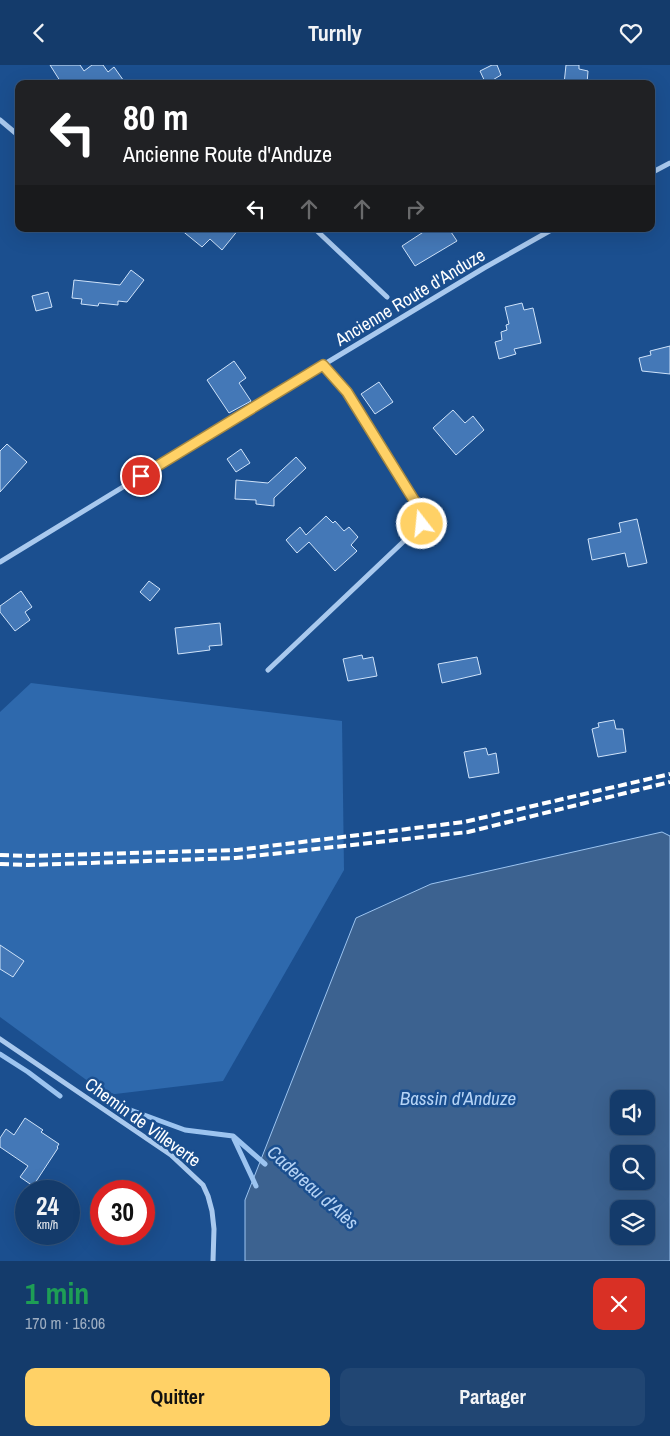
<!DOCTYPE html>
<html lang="fr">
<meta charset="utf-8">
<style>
:root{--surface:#143b6b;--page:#214673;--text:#f1f3f6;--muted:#9dadc1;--line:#33557e;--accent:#ffd166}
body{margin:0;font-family:"Archivo Narrow",sans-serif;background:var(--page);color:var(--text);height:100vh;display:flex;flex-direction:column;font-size:19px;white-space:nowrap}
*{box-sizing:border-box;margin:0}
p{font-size:16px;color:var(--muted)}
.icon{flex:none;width:28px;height:28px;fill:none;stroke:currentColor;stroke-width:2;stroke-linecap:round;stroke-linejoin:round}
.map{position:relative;height:1196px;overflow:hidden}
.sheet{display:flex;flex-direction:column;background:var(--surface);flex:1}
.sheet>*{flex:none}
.banner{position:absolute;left:15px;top:15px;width:640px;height:152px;border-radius:10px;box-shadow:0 5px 20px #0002,0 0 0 1px var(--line);background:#202124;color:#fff;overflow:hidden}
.buttons{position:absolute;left:610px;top:1025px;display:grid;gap:10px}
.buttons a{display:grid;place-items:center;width:45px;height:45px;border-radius:10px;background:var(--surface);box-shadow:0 5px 20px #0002,0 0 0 1px var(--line);font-size:25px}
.speed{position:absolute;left:15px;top:1115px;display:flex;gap:10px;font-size:25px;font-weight:700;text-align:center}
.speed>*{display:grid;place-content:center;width:65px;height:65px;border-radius:50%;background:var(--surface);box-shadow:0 5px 20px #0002,0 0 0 1px var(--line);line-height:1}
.speed small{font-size:12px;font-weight:400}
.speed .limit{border:8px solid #d22;background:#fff;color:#111}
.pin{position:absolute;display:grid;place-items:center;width:42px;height:42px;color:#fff;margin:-21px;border:2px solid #fff;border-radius:50%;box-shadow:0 1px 5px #0007}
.me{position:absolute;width:55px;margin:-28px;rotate:344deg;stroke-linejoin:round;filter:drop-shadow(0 0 4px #0008)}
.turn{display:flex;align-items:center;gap:18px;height:105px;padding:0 25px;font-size:22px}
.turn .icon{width:65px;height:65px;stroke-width:2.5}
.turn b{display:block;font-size:35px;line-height:42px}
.lanes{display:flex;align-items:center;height:48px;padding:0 25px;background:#0003;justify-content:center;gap:25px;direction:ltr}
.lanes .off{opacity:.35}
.round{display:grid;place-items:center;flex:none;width:52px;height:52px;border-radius:10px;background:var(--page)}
.headline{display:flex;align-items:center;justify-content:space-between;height:85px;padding:0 25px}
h1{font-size:30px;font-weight:800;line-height:38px;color:#1e9e55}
.button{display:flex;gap:10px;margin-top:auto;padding:10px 25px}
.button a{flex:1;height:58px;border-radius:10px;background:var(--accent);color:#111;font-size:20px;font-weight:800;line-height:58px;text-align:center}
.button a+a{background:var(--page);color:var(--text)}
header{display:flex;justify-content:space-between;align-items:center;height:65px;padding:0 25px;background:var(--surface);font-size:22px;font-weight:800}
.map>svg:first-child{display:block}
.green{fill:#2e69ad}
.water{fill:#3c6290;stroke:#9cc4f0;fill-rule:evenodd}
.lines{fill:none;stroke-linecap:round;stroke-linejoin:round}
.stream{stroke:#9cc4f0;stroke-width:5}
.building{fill:#4478b7;stroke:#cfe3fa}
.street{stroke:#a9c9ee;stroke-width:5}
.rail{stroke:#fff;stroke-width:4;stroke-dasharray:9 4;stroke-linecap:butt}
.route-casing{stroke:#a68842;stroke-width:12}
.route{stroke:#ffd166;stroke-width:9}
.labels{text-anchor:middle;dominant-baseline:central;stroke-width:5;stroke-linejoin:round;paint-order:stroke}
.street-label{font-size:18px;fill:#fff;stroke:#1b4f8f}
.water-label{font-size:19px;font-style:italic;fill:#b5d3f5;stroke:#1b4f8f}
</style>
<header><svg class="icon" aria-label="back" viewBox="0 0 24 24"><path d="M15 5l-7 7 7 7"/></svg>Turnly<svg class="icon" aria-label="heart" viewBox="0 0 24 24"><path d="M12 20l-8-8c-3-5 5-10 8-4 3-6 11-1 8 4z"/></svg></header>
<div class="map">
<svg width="670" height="1196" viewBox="0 0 670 1196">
<rect width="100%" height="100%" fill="#1b4f8f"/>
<path class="green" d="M 31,618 L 342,656 L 344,805 L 223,1016 L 107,1030 L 0,952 L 0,647 Z"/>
<path class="water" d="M 662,767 L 670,771 L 670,1196 L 245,1196 L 245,1135 L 356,853 L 431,819 ZM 619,1034 L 646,1034 L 646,1061 L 619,1061 ZM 619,1089 L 646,1089 L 646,1116 L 619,1116 ZM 619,1144 L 646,1144 L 646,1171 L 619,1171 Z"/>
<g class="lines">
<g class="stream">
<path d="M 0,989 L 28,1007 L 60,1031"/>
<path d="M 125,1043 L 185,1065 L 233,1071 L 265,1099"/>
<path d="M 234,1074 L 256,1121"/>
</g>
</g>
<g class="building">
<path d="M 50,0 L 80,0 L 84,6 L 92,0 L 103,0 L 108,7 L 114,2 L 126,19 L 62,19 Z"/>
<path d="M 492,0 L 497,0 L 501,10 L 486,19 L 480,6 Z"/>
<path d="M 566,0 L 579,0 L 579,4 L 588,6 L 587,19 L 564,19 Z"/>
<path d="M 180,164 L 239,164 L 222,185 L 210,174 L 202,182 Z"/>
<path d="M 428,164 L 449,164 L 457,176 L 415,201 L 402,181 Z"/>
<path d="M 131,205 L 144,215 L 127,237 L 118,236 L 118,240 L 99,238 L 98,241 L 81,239 L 82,234 L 72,233 L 74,215 L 120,220 Z"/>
<path d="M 48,227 L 52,242 L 36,246 L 32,231 Z"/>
<path d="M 522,238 L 524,245 L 533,243 L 541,278 L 514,284 L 516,289 L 499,294 L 495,277 L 502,275 L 501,267 L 507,265 L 506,260 L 509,259 L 505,242 Z"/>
<path d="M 670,281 L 670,309 L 642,306 L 639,293 L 651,290 L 650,286 Z"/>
<path d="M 234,296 L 246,313 L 239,318 L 251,336 L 229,348 L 207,315 Z"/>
<path d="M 379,317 L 393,337 L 375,349 L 361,329 Z"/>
<path d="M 453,345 L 465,358 L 473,351 L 484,365 L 456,390 L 433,363 Z"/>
<path d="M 7,379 L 27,397 L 0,427 L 0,386 Z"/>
<path d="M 241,384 L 250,398 L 236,407 L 227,394 Z"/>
<path d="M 296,392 L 306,403 L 274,433 L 274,441 L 256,439 L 256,435 L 235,434 L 236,415 L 268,418 Z"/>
<path d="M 326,451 L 333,458 L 335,456 L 344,466 L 349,462 L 358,472 L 351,480 L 357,486 L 335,506 L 309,477 L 297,488 L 286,475 L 300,462 L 306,470 Z"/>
<path d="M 637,454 L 647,498 L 628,502 L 625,488 L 592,495 L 588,474 L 621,467 L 619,458 Z"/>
<path d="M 149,516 L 160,524 L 150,536 L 140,527 Z"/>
<path d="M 21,526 L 32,542 L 25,547 L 30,555 L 15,566 L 0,547 L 0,541 Z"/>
<path d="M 220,558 L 222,580 L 209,581 L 210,585 L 178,589 L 175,563 Z"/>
<path d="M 362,590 L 363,594 L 373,592 L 377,611 L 348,616 L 343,594 Z"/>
<path d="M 477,592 L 481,609 L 442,618 L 438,599 Z"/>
<path d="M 614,655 L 616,664 L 623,664 L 626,687 L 598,692 L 592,664 L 599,662 L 598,658 Z"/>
<path d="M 486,683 L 488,690 L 496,688 L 499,708 L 469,713 L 464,687 Z"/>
<path d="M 0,880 L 24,896 L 13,912 L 0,904 Z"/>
<path d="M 25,1053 L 43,1065 L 41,1067 L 59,1079 L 57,1082 L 58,1083 L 33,1121 L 20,1112 L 28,1101 L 0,1082 L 0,1073 L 6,1064 L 14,1070 Z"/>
</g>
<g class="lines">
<g class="street">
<path d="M 154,19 L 155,18 L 160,19"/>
<path d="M 0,55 L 19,71"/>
<path d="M 651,108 L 670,98"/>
<path d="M 315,164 L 387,232"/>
<path d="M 0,497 L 323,300 L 484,203 L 553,164"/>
<path d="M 268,605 L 422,459 L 422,447 L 347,327 L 323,300"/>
<path d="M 0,974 L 171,1090 L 203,1120 L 208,1131 L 212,1146 L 214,1164 L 213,1196"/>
</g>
<g class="rail">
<path d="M 0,790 L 30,791 L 237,785 L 464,757 L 670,709"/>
<path d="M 0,799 L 28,800 L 236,793 L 468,767 L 670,717"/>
</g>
</g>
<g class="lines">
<defs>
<path id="route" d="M 141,411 L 323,300 L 347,327 L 422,448 L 422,459"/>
</defs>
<use href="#route" class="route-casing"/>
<use href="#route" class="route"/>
</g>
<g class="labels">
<g class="street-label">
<text transform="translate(410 232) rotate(-31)">Ancienne Route d'Anduze</text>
<text transform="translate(143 1057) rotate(36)">Chemin de Villeverte</text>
</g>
<g class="water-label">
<text x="458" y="1033">Bassin d'Anduze</text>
<text transform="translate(313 1122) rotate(42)">Cadereau d'Alès</text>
</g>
</g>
</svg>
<div class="buttons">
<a><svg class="icon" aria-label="sound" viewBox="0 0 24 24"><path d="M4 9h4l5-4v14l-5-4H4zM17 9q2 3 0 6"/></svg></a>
<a><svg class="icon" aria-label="search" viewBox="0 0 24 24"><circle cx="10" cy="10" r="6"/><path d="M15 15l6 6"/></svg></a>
<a><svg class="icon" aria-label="layers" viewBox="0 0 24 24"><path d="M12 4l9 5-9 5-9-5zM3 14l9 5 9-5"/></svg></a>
</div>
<div class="speed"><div>24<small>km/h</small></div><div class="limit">30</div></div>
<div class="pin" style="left:141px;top:411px;background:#d93025"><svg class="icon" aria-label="arrive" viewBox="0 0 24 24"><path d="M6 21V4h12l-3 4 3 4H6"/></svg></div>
<svg class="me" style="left:422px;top:459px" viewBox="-20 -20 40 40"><circle r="17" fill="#ffd166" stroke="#fff" stroke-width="3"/><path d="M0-11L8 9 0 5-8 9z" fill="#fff"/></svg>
<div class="banner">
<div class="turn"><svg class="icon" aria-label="left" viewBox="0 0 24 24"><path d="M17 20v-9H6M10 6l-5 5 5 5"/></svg><div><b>80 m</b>Ancienne Route d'Anduze</div></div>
<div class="lanes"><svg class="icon" aria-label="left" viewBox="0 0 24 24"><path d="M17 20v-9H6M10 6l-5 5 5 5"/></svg><svg class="icon off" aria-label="ahead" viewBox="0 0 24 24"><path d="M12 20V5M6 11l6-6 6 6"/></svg><svg class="icon off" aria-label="ahead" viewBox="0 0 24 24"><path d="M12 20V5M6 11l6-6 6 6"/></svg><svg class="icon off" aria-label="right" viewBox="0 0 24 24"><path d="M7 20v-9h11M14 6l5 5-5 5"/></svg></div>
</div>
</div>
<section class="sheet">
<div class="headline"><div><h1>1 min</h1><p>170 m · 16:06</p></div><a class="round" style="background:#d93025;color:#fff"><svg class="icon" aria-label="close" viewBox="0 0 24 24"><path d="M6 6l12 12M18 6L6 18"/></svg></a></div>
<div class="button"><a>Quitter</a><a>Partager</a></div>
</section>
